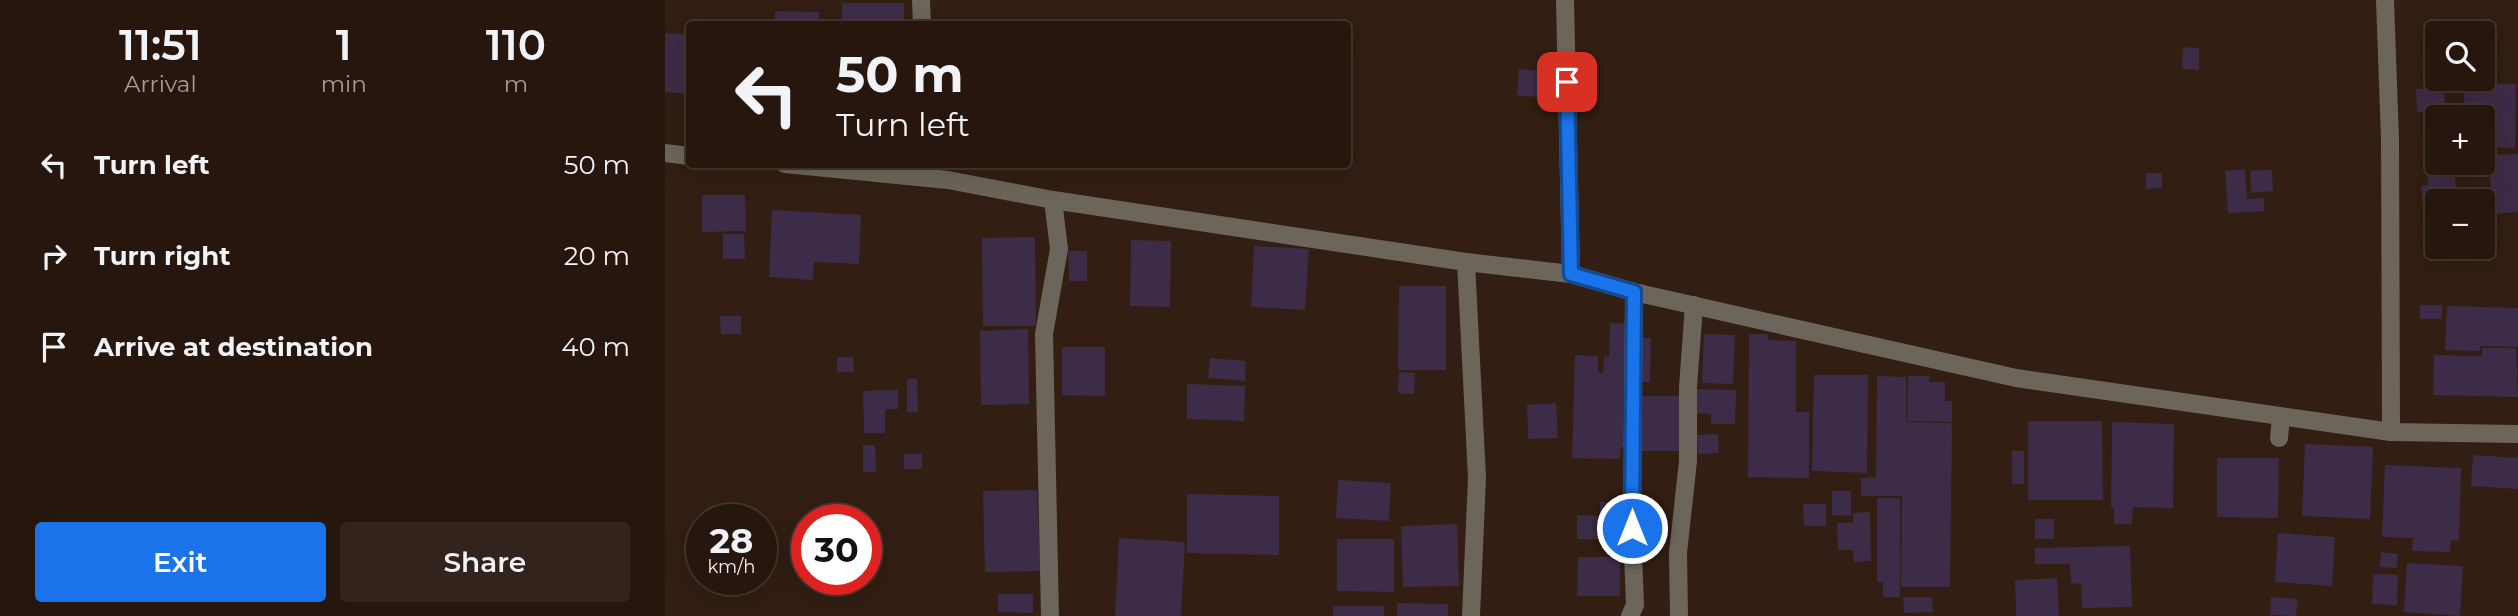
<!DOCTYPE html>
<meta charset="utf-8">
<style>
:root{--surface:#26160e;--page:#32231c;--text:#f1f3f6;--muted:#a49f9e;--line:#42352e;--accent:#1a73e8}
body{margin:0;font-family:Montserrat,sans-serif;background:var(--page);color:var(--text);height:100vh;display:flex;flex-direction:column;font-size:26px;white-space:nowrap}
*{box-sizing:border-box;margin:0}
p{font-size:23px;color:var(--muted)}
.icon{flex:none;width:38px;height:38px;fill:none;stroke:currentColor;stroke-width:2;stroke-linecap:round;stroke-linejoin:round}
.map{position:relative;flex:1;overflow:hidden}
.side{display:flex;flex-direction:column;background:var(--surface);width:665px}
.side>*{flex:none}
.hud{position:absolute;left:21px;top:21px;width:665px;height:147px;border-radius:7px;box-shadow:0 7px 28px #0002,0 0 0 2px var(--line);background:#26160e;color:var(--text);overflow:hidden}
.fabs{position:absolute;left:1760px;top:21px;display:grid;gap:14px}
.fabs a{display:grid;place-items:center;width:70px;height:70px;border-radius:7px;background:var(--surface);box-shadow:0 7px 28px #0002,0 0 0 2px var(--line);font-size:35px}
.speed{position:absolute;left:21px;top:504px;display:flex;gap:14px;font-size:35px;font-weight:700;text-align:center}
.speed>*{display:grid;place-content:center;width:91px;height:91px;border-radius:50%;background:var(--surface);box-shadow:0 7px 28px #0002,0 0 0 2px var(--line);line-height:1}
.speed small{font-size:18px;font-weight:400}
.speed .limit{border:10px solid #d22;background:#fff;color:#111}
.pin{position:absolute;display:grid;place-items:center;width:60px;height:60px;color:#fff;margin:-30px;border-radius:14px;box-shadow:0 4px 10px #0006}
.me{position:absolute;width:77px;margin:-38px;rotate:0deg;stroke-linejoin:round;filter:drop-shadow(0 0 5px #0008)}
.turn{display:flex;align-items:center;gap:24px;height:147px;padding:0 35px;font-size:32px}
.turn .icon{width:91px;height:91px;stroke-width:2.5}
.turn b{display:block;font-size:49px;line-height:60px}
.eta{display:flex;justify-content:space-evenly;align-items:center;height:119px;text-align:center}
.eta b{font-size:42px;font-weight:600;line-height:49px}
.cta{display:flex;gap:14px;margin-top:auto;padding:14px 35px}
.cta a{flex:1;height:80px;border-radius:7px;background:var(--accent);color:#fff;font-size:28px;font-weight:600;line-height:80px;text-align:center}
.cta a+a{background:var(--page);color:var(--text)}
ul{padding:0;list-style:none}
li{display:flex;align-items:center;gap:21px;height:91px;padding:0 35px}
li div{flex:1}
li b{display:block;font-size:26px}
li em{font-style:normal}
main{display:flex;flex:1;min-height:0}
.map>svg:first-child{display:block}
.building{fill:#3d2c47}
.lines{fill:none;stroke-linecap:round;stroke-linejoin:round}
.minor{stroke:#6b655b;stroke-width:18}
.route-casing{stroke:#114b97;stroke-width:18}
.route{stroke:#1a73e8;stroke-width:12}
</style>
<main>
<section class="side">
<div class="eta">
<div><b>11:51</b><p>Arrival</p></div>
<div><b>1</b><p>min</p></div>
<div><b>110</b><p>m</p></div>
</div>
<ul>
<li><svg class="icon" aria-label="left" viewBox="0 0 24 24"><path d="M17 20v-9H6M10 6l-5 5 5 5"/></svg><div><b>Turn left</b></div><em>50 m</em></li>
<li><svg class="icon" aria-label="right" viewBox="0 0 24 24"><path d="M7 20v-9h11M14 6l5 5-5 5"/></svg><div><b>Turn right</b></div><em>20 m</em></li>
<li><svg class="icon" aria-label="arrive" viewBox="0 0 24 24"><path d="M6 21V4h12l-3 4 3 4H6"/></svg><div><b>Arrive at destination</b></div><em>40 m</em></li>
</ul>
<div class="cta"><a>Exit</a><a>Share</a></div>
</section>
<div class="map">
<svg width="1853" height="616" viewBox="0 0 1853 616">
<rect width="100%" height="100%" fill="#321e12"/>
<g class="building">
<rect x="177" y="3" width="62" height="21"/>
<path d="M 110,11 L 154,12 L 154,24 L 110,24 Z"/>
<path d="M 0,33 L 24,35 L 24,94 L 0,92 Z"/>
<path d="M 1518,47 L 1534,48 L 1534,70 L 1517,69 Z"/>
<path d="M 854,69 L 885,71 L 882,98 L 852,95 Z"/>
<path d="M 1799,83 L 1851,84 L 1850,148 L 1818,147 L 1818,117 L 1799,117 Z"/>
<path d="M 1779,88 L 1780,110 L 1752,112 L 1751,89 Z"/>
<path d="M 1853,154 L 1853,212 L 1828,214 L 1823,155 Z"/>
<path d="M 1789,164 L 1792,201 L 1773,201 L 1773,212 L 1759,213 L 1756,186 L 1763,185 L 1762,167 Z"/>
<path d="M 1580,169 L 1582,199 L 1599,198 L 1599,211 L 1563,213 L 1560,171 Z"/>
<path d="M 1607,170 L 1608,191 L 1586,193 L 1585,171 Z"/>
<path d="M 1481,173 L 1497,173 L 1497,188 L 1481,189 Z"/>
<path d="M 37,195 L 80,195 L 81,231 L 37,232 Z"/>
<path d="M 107,210 L 196,215 L 194,264 L 149,262 L 148,280 L 104,277 Z"/>
<path d="M 58,234 L 79,234 L 80,259 L 58,259 Z"/>
<path d="M 370,237 L 371,326 L 318,326 L 317,238 Z"/>
<path d="M 466,240 L 506,241 L 505,307 L 465,306 Z"/>
<path d="M 589,246 L 644,249 L 640,310 L 586,307 Z"/>
<path d="M 403,251 L 422,251 L 422,281 L 404,281 Z"/>
<path d="M 734,286 L 781,286 L 781,370 L 733,370 Z"/>
<rect x="1755" y="305" width="22" height="14"/>
<path d="M 1782,306 L 1853,308 L 1853,347 L 1815,346 L 1815,351 L 1780,350 Z"/>
<path d="M 55,316 L 76,316 L 76,334 L 56,334 Z"/>
<path d="M 945,323 L 967,324 L 964,447 L 956,447 L 955,459 L 907,458 L 910,355 L 933,356 L 933,373 L 938,373 L 939,356 L 944,357 Z"/>
<path d="M 363,329 L 364,404 L 316,405 L 315,331 Z"/>
<path d="M 1039,334 L 1070,335 L 1068,384 L 1037,383 Z"/>
<path d="M 1084,334 L 1103,334 L 1103,340 L 1131,341 L 1131,412 L 1144,412 L 1144,478 L 1083,477 Z"/>
<path d="M 970,338 L 986,338 L 985,382 L 969,382 Z"/>
<path d="M 397,347 L 440,347 L 440,396 L 397,395 Z"/>
<path d="M 1817,348 L 1851,348 L 1853,397 L 1768,395 L 1769,355 L 1817,356 Z"/>
<path d="M 172,357 L 188,357 L 189,372 L 172,372 Z"/>
<path d="M 545,358 L 581,361 L 580,381 L 543,378 Z"/>
<path d="M 734,372 L 750,373 L 749,394 L 733,393 Z"/>
<path d="M 1149,375 L 1203,375 L 1202,473 L 1147,471 Z"/>
<path d="M 1212,376 L 1241,377 L 1241,422 L 1287,423 L 1285,587 L 1236,587 L 1237,496 L 1196,496 L 1196,478 L 1211,477 Z"/>
<path d="M 1243,376 L 1264,376 L 1264,382 L 1280,382 L 1280,401 L 1287,401 L 1287,422 L 1242,421 Z"/>
<path d="M 242,379 L 252,379 L 253,412 L 242,412 Z"/>
<path d="M 522,384 L 580,386 L 579,421 L 522,419 Z"/>
<path d="M 1030,389 L 1071,390 L 1070,424 L 1046,424 L 1046,414 L 1030,413 Z"/>
<path d="M 233,390 L 233,409 L 220,409 L 220,433 L 199,433 L 198,391 Z"/>
<rect x="972" y="396" width="47" height="55"/>
<path d="M 891,403 L 893,438 L 863,439 L 862,405 Z"/>
<path d="M 1363,421 L 1437,421 L 1438,500 L 1363,500 Z"/>
<path d="M 1447,422 L 1509,424 L 1508,508 L 1468,507 L 1467,524 L 1449,524 L 1449,507 L 1446,507 Z"/>
<path d="M 1053,434 L 1054,453 L 1033,454 L 1032,435 Z"/>
<path d="M 1640,444 L 1708,447 L 1705,519 L 1637,516 Z"/>
<path d="M 198,445 L 210,445 L 211,472 L 198,472 Z"/>
<rect x="1347" y="451" width="12" height="33"/>
<rect x="239" y="454" width="18" height="15"/>
<path d="M 1808,455 L 1853,458 L 1853,489 L 1806,486 Z"/>
<path d="M 1552,458 L 1614,458 L 1613,518 L 1552,517 Z"/>
<path d="M 1720,465 L 1796,468 L 1794,540 L 1786,540 L 1785,552 L 1747,551 L 1748,538 L 1717,537 Z"/>
<path d="M 673,480 L 726,483 L 724,521 L 671,518 Z"/>
<path d="M 372,490 L 375,571 L 320,572 L 318,491 Z"/>
<path d="M 1167,491 L 1186,491 L 1186,516 L 1167,515 Z"/>
<path d="M 522,494 L 614,496 L 614,555 L 522,553 Z"/>
<path d="M 1212,498 L 1235,498 L 1235,597 L 1218,597 L 1218,582 L 1212,582 Z"/>
<path d="M 935,502 L 958,503 L 957,540 L 912,539 L 912,515 L 935,516 Z"/>
<path d="M 1138,504 L 1161,504 L 1161,526 L 1139,526 Z"/>
<path d="M 1205,512 L 1206,561 L 1189,562 L 1188,550 L 1173,550 L 1172,523 L 1188,523 L 1188,513 Z"/>
<rect x="1370" y="519" width="19" height="20"/>
<path d="M 792,524 L 794,586 L 738,587 L 736,526 Z"/>
<path d="M 1613,533 L 1670,537 L 1667,586 L 1610,582 Z"/>
<path d="M 454,538 L 520,542 L 516,616 L 450,616 Z"/>
<path d="M 672,539 L 729,539 L 729,592 L 672,591 Z"/>
<path d="M 1465,546 L 1467,607 L 1417,608 L 1416,583 L 1406,584 L 1405,564 L 1370,564 L 1370,548 Z"/>
<path d="M 1716,552 L 1733,554 L 1732,568 L 1715,567 Z"/>
<path d="M 913,557 L 955,557 L 955,596 L 912,596 Z"/>
<path d="M 1742,563 L 1798,566 L 1795,616 L 1739,612 Z"/>
<path d="M 1708,574 L 1733,575 L 1732,605 L 1707,604 Z"/>
<path d="M 1392,578 L 1394,616 L 1351,616 L 1350,580 Z"/>
<path d="M 333,594 L 368,594 L 368,613 L 333,612 Z"/>
<path d="M 1238,597 L 1267,597 L 1268,612 L 1239,613 Z"/>
<path d="M 1606,597 L 1633,599 L 1631,616 L 1605,615 Z"/>
<path d="M 732,603 L 783,604 L 783,616 L 732,616 Z"/>
<rect x="668" y="606" width="51" height="10"/>
</g>
<g class="lines">
<g class="minor">
<path d="M 256,0 L 257,24"/>
<path d="M 900,0 L 906,274"/>
<path d="M 1720,0 L 1725,139 L 1726,432"/>
<path d="M 0,153 L 24,156"/>
<path d="M 120,164 L 283,180 L 388,200 L 801,262 L 906,274 L 969,292 L 1351,378 L 1726,432 L 1853,434"/>
<path d="M 801,262 L 812,478 L 806,616"/>
<path d="M 1614,438 L 1616,417"/>
<path d="M 385,616 L 379,334 L 394,249 L 388,200"/>
<path d="M 965,616 L 970,605 L 967,528 L 969,292"/>
<path d="M 1014,616 L 1013,553 L 1023,461 L 1023,387 L 1029,305"/>
</g>
</g>
<g class="lines">
<defs>
<path id="route" d="M 902,82 L 906,274 L 969,292 L 967,528"/>
</defs>
<use href="#route" class="route-casing"/>
<use href="#route" class="route"/>
</g>
</svg>
<div class="fabs">
<a><svg class="icon" aria-label="search" viewBox="0 0 24 24"><circle cx="10" cy="10" r="6"/><path d="M15 15l6 6"/></svg></a>
<a>+</a>
<a>−</a>
</div>
<div class="speed"><div>28<small>km/h</small></div><div class="limit">30</div></div>
<div class="pin" style="left:902px;top:82px;background:#d93025"><svg class="icon" aria-label="arrive" viewBox="0 0 24 24"><path d="M6 21V4h12l-3 4 3 4H6"/></svg></div>
<svg class="me" style="left:967px;top:528px" viewBox="-20 -20 40 40"><circle r="17" fill="#1a73e8" stroke="#fff" stroke-width="3"/><path d="M0-11L8 9 0 5-8 9z" fill="#fff"/></svg>
<div class="hud">
<div class="turn"><svg class="icon" aria-label="left" viewBox="0 0 24 24"><path d="M17 20v-9H6M10 6l-5 5 5 5"/></svg><div><b>50 m</b>Turn left</div></div>
</div>
</div>
</main>
